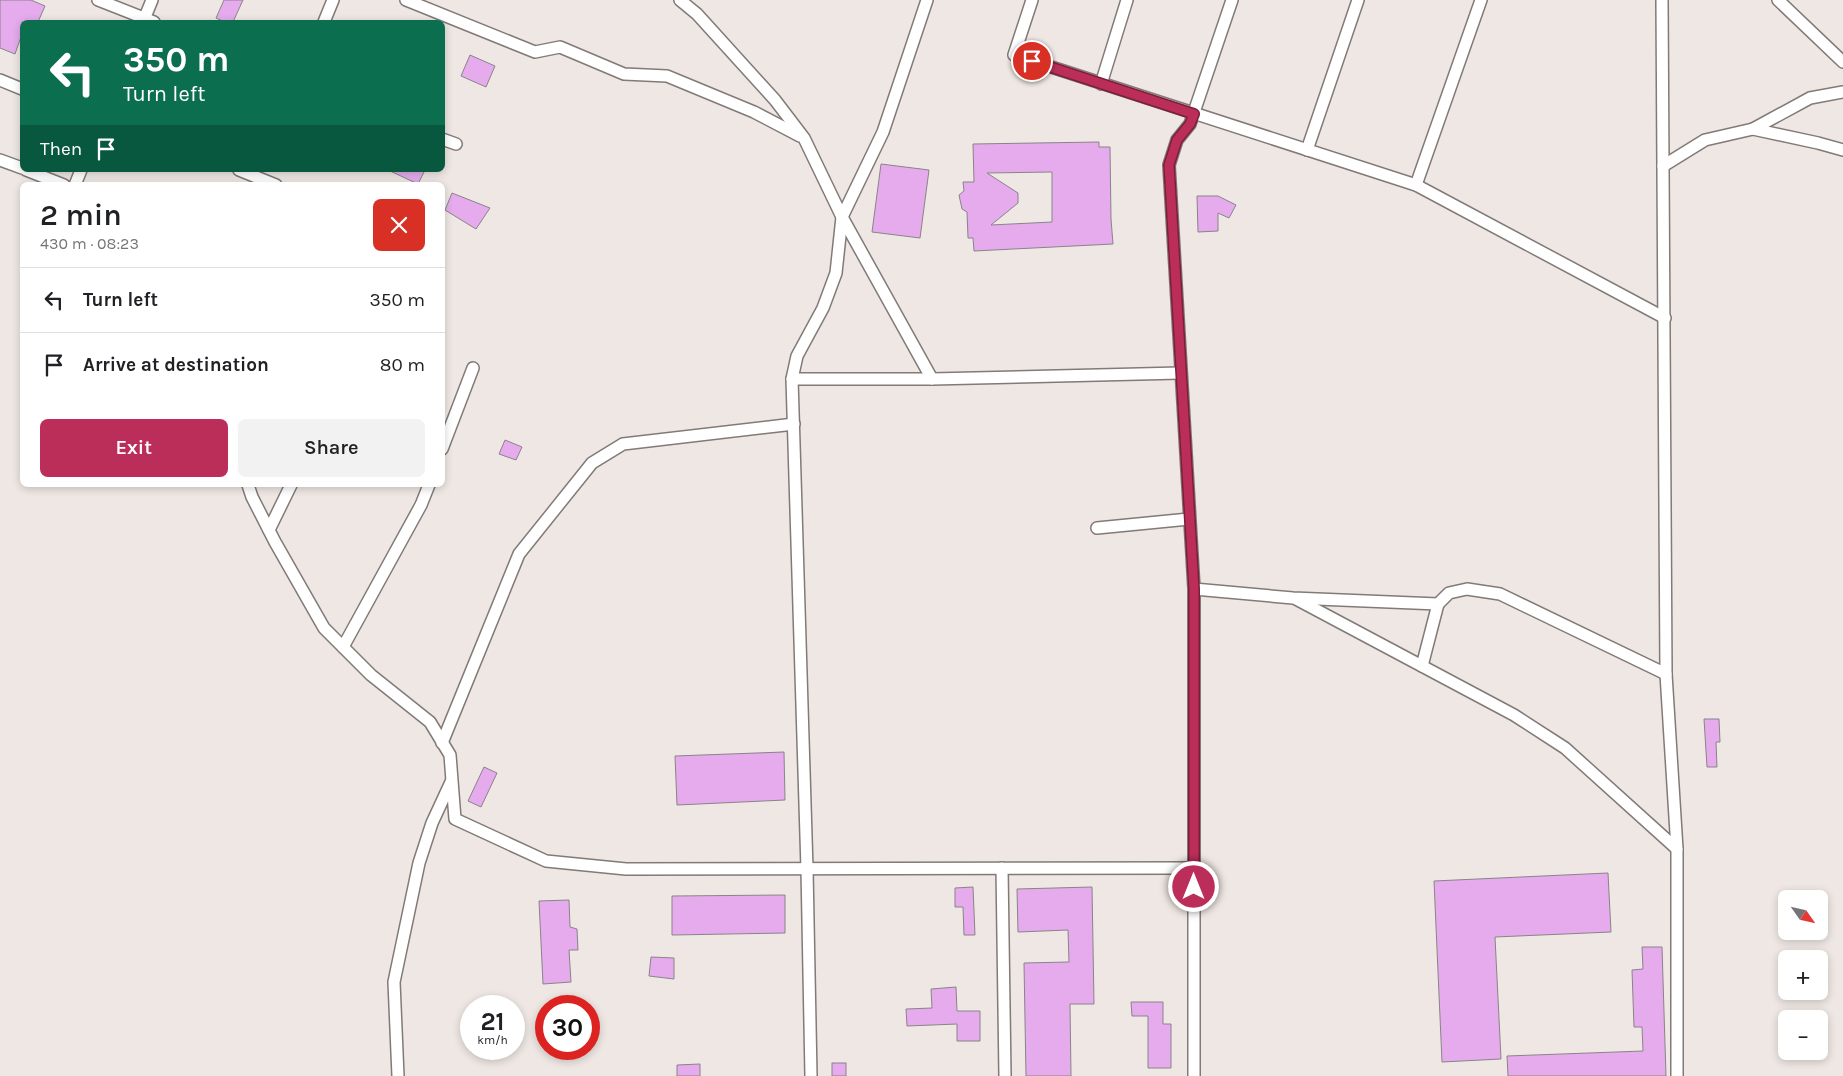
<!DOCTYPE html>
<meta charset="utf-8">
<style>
:root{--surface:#fff;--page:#f2f2f2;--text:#202124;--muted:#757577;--line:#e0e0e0;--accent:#bc2e5a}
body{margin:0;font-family:Karla,sans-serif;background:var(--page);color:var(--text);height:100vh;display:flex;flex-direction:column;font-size:19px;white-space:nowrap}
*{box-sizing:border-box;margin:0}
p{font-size:16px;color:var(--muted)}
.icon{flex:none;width:28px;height:28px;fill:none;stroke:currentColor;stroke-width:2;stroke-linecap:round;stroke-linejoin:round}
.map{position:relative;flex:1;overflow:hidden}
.drawer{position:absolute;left:20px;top:182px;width:425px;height:305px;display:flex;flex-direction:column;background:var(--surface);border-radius:8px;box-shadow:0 2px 8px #0003}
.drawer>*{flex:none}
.guide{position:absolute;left:20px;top:20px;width:425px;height:152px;border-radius:8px;box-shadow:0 2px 8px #0003;background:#0b6e4f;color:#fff;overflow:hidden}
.needle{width:32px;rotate:124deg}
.buttons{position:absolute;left:1778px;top:890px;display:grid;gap:10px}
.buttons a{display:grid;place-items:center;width:50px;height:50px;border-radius:8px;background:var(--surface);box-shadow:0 2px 8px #0003;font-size:25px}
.speed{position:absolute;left:460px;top:995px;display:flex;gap:10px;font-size:25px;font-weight:700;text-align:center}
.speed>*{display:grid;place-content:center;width:65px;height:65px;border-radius:50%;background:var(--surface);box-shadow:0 2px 8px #0003;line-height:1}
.speed small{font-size:12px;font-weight:400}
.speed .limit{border:8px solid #d22;background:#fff;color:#111}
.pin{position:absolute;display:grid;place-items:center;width:42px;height:42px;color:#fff;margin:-21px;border:2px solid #fff;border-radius:50%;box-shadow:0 1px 5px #0007}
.me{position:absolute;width:55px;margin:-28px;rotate:0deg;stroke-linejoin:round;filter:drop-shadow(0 0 4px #0008)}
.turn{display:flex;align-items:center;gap:18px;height:105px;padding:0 20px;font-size:22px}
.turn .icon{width:65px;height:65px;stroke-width:2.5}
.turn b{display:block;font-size:35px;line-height:42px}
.then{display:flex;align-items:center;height:48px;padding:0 20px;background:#0003;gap:10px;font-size:19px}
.round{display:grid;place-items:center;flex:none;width:52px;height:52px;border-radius:8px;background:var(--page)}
.summary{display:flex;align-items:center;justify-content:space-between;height:85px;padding:0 20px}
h1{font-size:30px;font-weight:600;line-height:38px}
.primary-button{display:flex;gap:10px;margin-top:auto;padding:10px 20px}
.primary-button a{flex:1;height:58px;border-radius:8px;background:var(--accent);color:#fff;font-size:20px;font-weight:600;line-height:58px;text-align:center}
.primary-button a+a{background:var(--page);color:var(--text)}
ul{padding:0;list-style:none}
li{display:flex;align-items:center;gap:15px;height:65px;padding:0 20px;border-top:1px solid var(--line)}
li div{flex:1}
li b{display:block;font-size:19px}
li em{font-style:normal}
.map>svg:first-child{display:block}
.building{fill:#e5abec;stroke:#898489;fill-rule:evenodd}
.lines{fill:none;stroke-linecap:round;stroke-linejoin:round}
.minor-casing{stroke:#817a77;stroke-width:14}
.minor{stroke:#fff;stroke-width:11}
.route-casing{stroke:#7a1e3a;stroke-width:12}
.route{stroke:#bc2e5a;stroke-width:9}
</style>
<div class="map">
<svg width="1843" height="1076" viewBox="0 0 1843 1076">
<rect width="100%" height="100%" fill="#eee7e3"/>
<g class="building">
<path d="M 0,0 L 31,0 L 45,6 L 38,22 L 22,22 L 22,34 L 15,54 L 0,48 Z"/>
<path d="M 224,0 L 243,0 L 233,22 L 225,22 L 216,18 Z"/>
<path d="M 470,55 L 495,66 L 486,87 L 461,76 Z"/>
<path d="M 1099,142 L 1099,147 L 1110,147 L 1111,219 L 1113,244 L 974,251 L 973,238 L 968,238 L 967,212 L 962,209 L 959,195 L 964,191 L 963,182 L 974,182 L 973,144 ZM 1052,172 L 1052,222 L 991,225 L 1018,203 L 1018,193 L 987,173 Z"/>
<path d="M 881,164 L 929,170 L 920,238 L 872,232 Z"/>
<path d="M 388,170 L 425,170 L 418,184 Z"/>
<path d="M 452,193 L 490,208 L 476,229 L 445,210 Z"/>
<path d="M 1197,196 L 1218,196 L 1236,205 L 1229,218 L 1218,213 L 1218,231 L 1198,232 Z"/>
<path d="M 505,440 L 522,447 L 516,460 L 499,454 Z"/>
<path d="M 1704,719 L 1719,719 L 1720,742 L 1716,742 L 1717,767 L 1707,767 Z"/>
<path d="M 784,752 L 785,800 L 677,805 L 675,756 Z"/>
<path d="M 484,767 L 497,773 L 481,807 L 468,801 Z"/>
<path d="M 1608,873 L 1611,932 L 1495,937 L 1501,1059 L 1442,1062 L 1434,881 Z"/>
<path d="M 973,887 L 975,935 L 964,935 L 963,907 L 955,907 L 955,888 Z"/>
<path d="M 1092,887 L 1094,1004 L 1070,1004 L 1071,1076 L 1026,1076 L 1024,963 L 1069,962 L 1068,930 L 1018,932 L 1017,889 Z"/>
<path d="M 785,895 L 785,933 L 672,935 L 672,896 Z"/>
<path d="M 569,900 L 570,927 L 577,929 L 578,950 L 569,950 L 571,982 L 543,984 L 539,901 Z"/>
<path d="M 1642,947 L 1662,947 L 1666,1076 L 1508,1076 L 1507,1056 L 1643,1051 L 1642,1027 L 1634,1027 L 1632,970 L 1643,969 Z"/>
<path d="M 651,957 L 674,958 L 674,979 L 649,976 Z"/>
<path d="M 956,987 L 957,1011 L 980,1011 L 980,1041 L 957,1041 L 957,1024 L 907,1026 L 906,1009 L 932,1008 L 931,989 Z"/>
<path d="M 1131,1002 L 1163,1002 L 1163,1024 L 1171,1024 L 1171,1068 L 1148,1068 L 1148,1016 L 1132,1016 Z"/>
<rect x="832" y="1063" width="14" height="13"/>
<path d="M 700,1064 L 700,1076 L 677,1076 L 677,1065 Z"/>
</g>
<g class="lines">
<defs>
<g id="minor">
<path d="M 98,0 L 154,22"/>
<path d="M 406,0 L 535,52 L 560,47 L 624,74 L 667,76 L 754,112 L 800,136"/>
<path d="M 680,0 L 697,14 L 775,100 L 804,138 L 842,217 L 932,379"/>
<path d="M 1032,0 L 1014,55 L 1416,185 L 1665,318"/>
<path d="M 1662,0 L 1666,674 L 1677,849 L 1677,1076"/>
<path d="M 1778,0 L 1843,62"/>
<path d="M 143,22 L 152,0"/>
<path d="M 324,22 L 333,0"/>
<path d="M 0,80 L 22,89"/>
<path d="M 1101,84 L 1127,0"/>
<path d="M 1753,129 L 1810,98 L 1843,92"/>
<path d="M 442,139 L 456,144"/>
<path d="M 1307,150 L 1358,0"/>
<path d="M 0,160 L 22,168"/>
<path d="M 1663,166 L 1705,140 L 1753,129 L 1818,143 L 1843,150"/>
<path d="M 26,170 L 64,185"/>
<path d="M 239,170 L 276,185"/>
<path d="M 75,185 L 81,170"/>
<path d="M 1416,185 L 1481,0"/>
<path d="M 792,379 L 932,379 L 1180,373"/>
<path d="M 442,449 L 473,368"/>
<path d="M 248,485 L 252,497 L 275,542 L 324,628 L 371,675 L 430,722 L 450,755 L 455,819 L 546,861 L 626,869 L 1194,868"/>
<path d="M 1097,528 L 1189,519"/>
<path d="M 269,530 L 291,485"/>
<path d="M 1194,589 L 1293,598 L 1438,604 L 1449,593 L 1467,589 L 1500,594 L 1666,674"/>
<path d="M 1296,599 L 1514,715 L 1565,748 L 1677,849"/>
<path d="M 343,647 L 421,505 L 429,485"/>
<path d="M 1422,666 L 1438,604"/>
<path d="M 442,743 L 519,554 L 592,463 L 623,444 L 794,424"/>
<path d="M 1002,868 L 1005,1076"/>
<path d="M 398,1076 L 394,982 L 419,863 L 432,823 L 451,782"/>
<path d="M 811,1076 L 807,869 L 792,379 L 797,356 L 823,308 L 836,273 L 842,217 L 883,132 L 927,0"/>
<path d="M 1194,1076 L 1194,589 L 1169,165 L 1177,140 L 1190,124 L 1232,0"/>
</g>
</defs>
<use href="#minor" class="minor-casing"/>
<use href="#minor" class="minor"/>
</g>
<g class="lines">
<defs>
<path id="route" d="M 1032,61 L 1194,114 L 1190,124 L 1177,140 L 1169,165 L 1194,589 L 1194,887"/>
</defs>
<use href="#route" class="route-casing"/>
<use href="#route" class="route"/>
</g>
</svg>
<div class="buttons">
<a><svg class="needle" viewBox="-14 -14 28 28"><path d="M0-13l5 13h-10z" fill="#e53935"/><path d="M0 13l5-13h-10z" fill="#757577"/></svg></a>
<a>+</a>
<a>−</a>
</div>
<div class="speed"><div>21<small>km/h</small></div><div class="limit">30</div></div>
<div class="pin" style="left:1032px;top:61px;background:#d93025"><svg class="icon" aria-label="arrive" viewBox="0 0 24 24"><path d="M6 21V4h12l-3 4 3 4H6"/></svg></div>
<svg class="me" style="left:1194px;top:887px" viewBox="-20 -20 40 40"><circle r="17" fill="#bc2e5a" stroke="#fff" stroke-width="3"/><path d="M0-11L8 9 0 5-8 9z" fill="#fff"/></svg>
<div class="guide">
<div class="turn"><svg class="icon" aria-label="left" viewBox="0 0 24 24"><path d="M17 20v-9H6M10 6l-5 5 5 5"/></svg><div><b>350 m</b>Turn left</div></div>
<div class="then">Then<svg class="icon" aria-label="arrive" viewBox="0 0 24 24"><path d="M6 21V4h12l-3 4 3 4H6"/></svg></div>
</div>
<section class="drawer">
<div class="summary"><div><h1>2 min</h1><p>430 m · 08:23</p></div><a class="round" style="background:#d93025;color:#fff"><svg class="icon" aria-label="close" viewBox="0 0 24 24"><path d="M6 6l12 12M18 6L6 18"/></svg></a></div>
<ul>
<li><svg class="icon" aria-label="left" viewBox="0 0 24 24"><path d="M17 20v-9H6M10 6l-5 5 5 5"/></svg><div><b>Turn left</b></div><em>350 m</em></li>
<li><svg class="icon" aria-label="arrive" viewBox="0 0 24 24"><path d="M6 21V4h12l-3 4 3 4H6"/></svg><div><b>Arrive at destination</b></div><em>80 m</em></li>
</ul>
<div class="primary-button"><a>Exit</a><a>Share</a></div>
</section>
</div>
